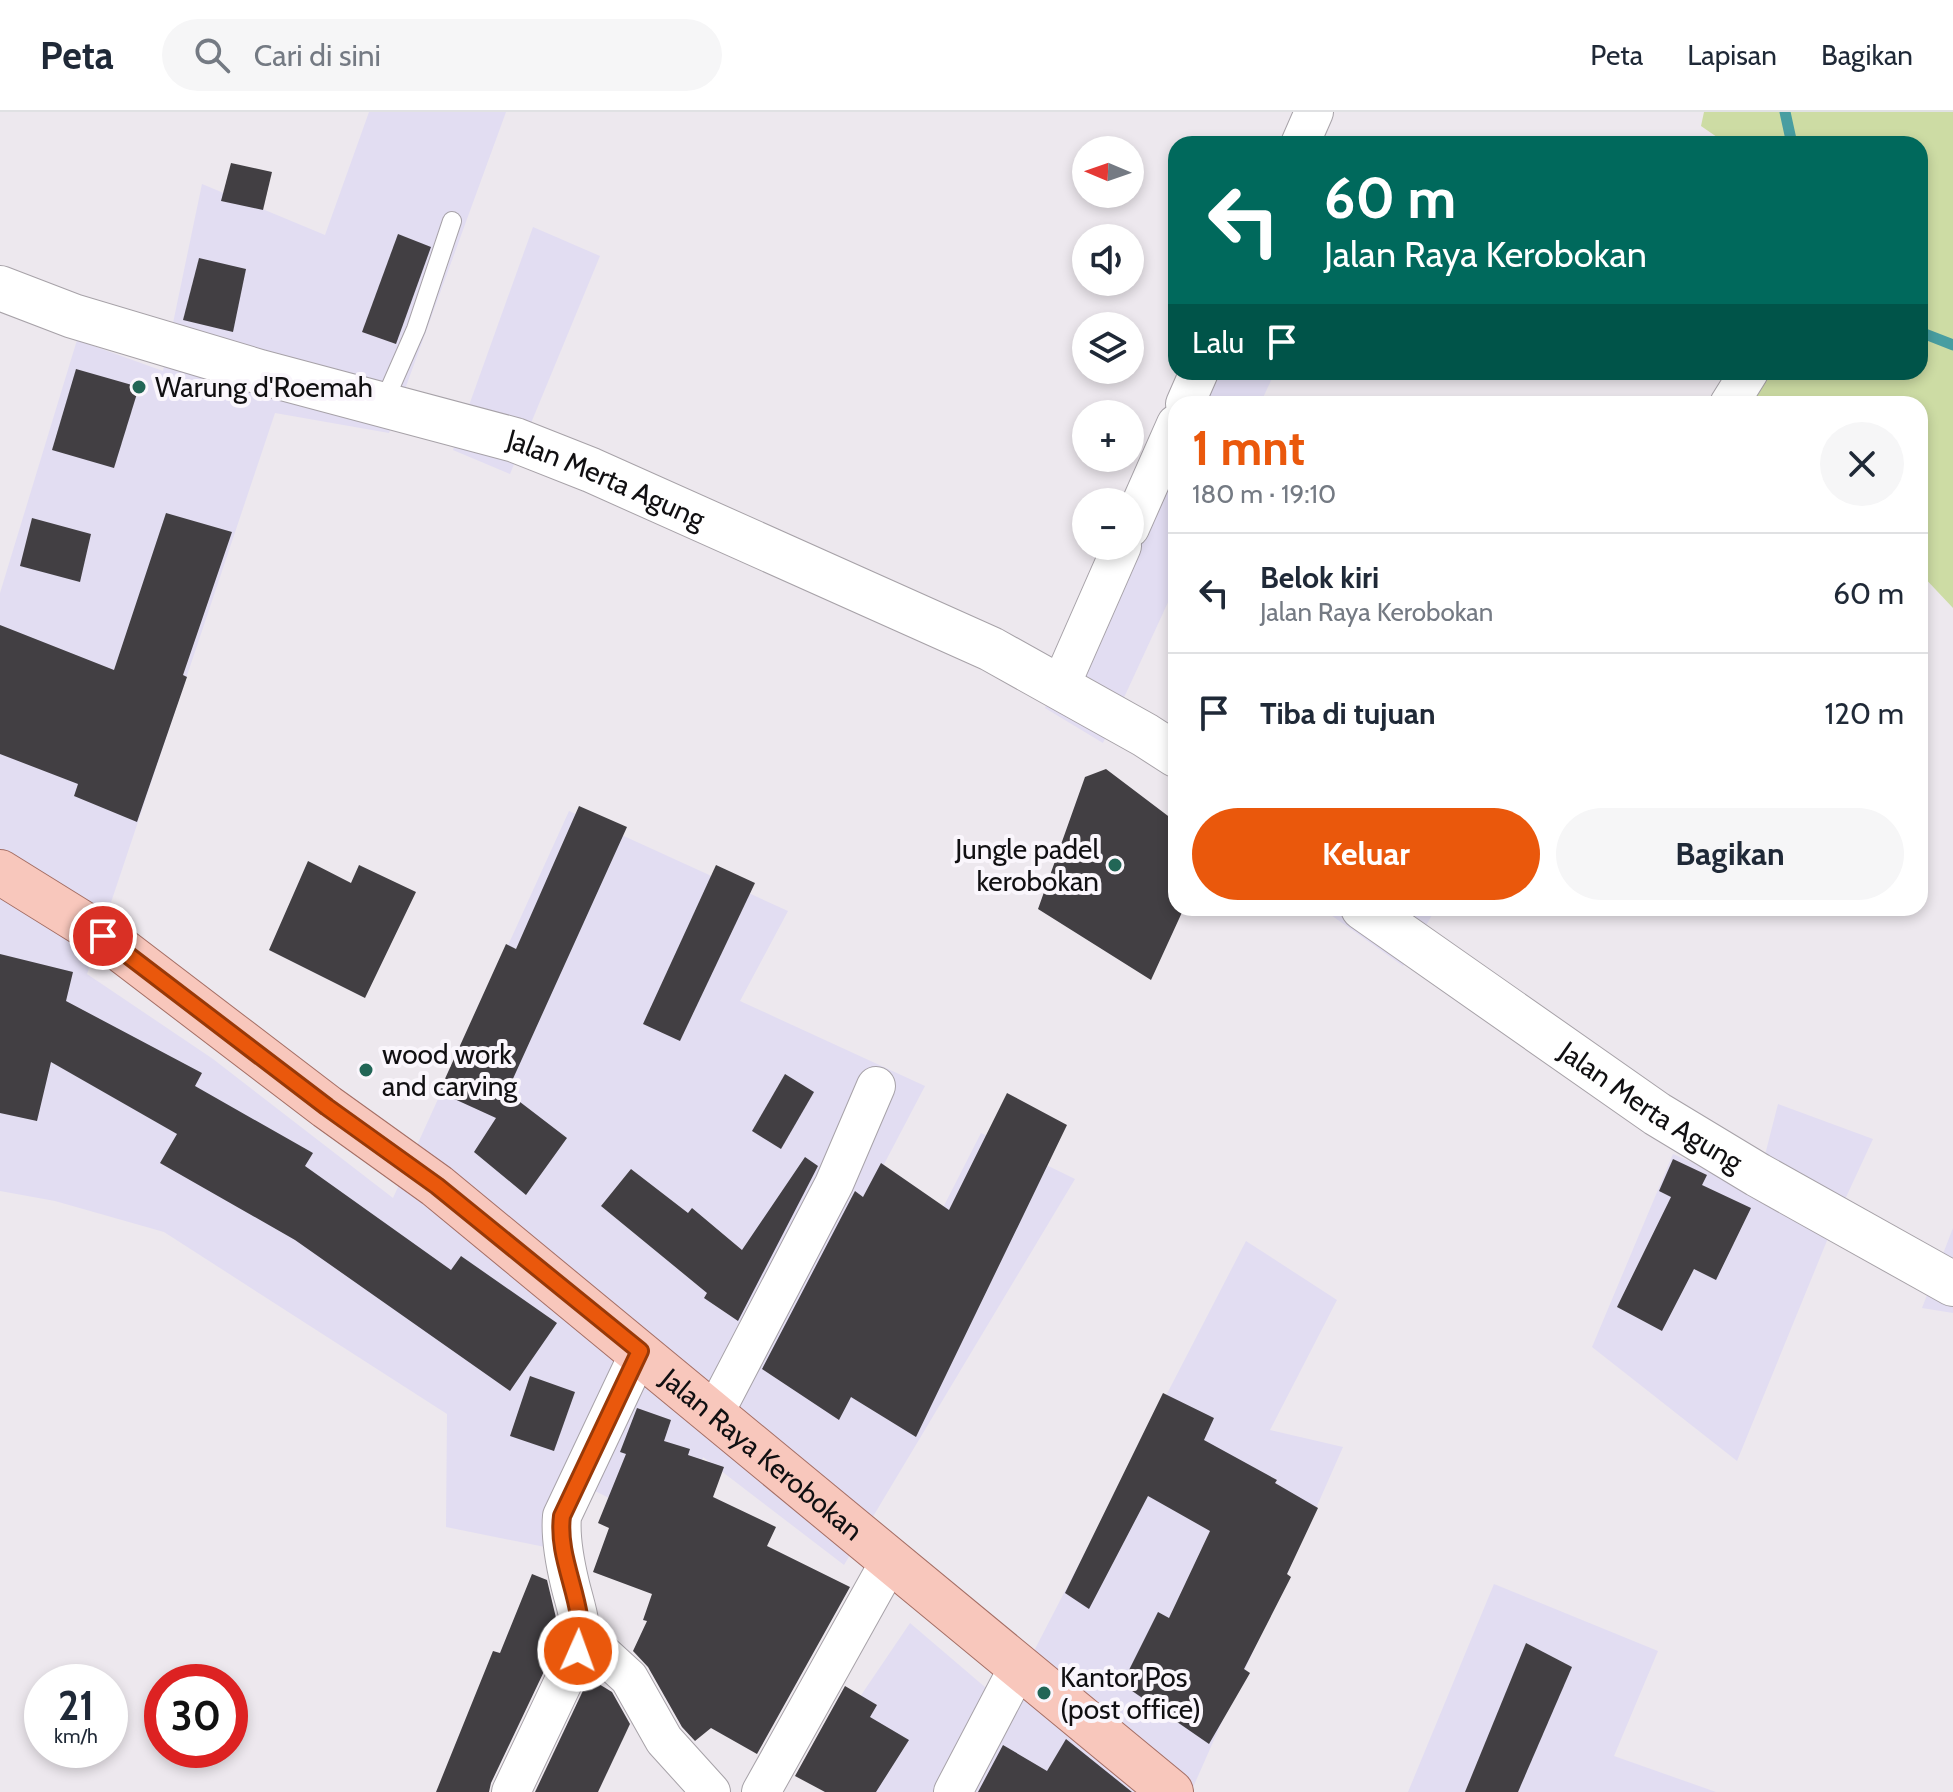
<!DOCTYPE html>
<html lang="id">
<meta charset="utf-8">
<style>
:root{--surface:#fff;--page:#f6f6f7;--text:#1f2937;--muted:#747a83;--line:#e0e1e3;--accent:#ea580c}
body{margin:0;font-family:Cabin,sans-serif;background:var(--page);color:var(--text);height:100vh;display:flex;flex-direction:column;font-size:30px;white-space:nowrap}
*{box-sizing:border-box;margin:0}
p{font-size:26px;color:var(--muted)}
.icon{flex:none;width:44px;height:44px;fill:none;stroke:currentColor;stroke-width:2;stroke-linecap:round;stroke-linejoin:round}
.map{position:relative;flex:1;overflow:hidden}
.panel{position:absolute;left:1168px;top:284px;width:760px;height:520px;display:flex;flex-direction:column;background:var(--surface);border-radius:24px;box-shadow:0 4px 12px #0003}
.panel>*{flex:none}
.banner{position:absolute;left:1168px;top:24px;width:760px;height:244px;border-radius:24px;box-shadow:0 4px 12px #0003;background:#00695c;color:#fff;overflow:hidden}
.needle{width:52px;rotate:272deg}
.fabs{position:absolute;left:1072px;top:24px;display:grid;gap:16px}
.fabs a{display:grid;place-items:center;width:72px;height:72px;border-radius:50%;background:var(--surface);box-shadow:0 4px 12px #0003;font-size:40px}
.speed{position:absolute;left:24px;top:1552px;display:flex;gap:16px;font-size:40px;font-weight:700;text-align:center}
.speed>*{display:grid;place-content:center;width:104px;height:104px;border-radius:50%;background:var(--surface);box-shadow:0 4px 12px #0003;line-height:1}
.speed small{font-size:20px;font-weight:400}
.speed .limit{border:12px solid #d22;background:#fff;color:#111}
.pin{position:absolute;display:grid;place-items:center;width:68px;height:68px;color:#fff;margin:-34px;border:4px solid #fff;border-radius:50%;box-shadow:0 2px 8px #0007}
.me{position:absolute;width:88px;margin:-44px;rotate:2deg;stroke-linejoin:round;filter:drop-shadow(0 0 6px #0008)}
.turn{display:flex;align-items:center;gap:28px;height:168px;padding:0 24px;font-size:36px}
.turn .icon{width:104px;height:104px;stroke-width:2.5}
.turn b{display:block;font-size:56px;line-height:68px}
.then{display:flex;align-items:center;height:76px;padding:0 24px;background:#0003;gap:16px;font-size:30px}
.round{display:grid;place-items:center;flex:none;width:84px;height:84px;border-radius:42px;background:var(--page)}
.overview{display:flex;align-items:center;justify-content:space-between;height:136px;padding:0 24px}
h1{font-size:48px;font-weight:700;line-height:60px;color:var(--accent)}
.button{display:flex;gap:16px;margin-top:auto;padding:16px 24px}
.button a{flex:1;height:92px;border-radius:48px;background:var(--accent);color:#fff;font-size:32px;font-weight:700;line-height:92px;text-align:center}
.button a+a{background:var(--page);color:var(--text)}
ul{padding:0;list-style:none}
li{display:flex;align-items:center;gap:24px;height:120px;padding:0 24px;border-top:2px solid var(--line)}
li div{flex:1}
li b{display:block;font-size:30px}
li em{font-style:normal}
header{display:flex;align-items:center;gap:48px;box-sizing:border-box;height:112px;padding:0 40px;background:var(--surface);border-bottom:2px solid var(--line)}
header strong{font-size:38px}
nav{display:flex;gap:44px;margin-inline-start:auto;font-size:28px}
.search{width:560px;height:72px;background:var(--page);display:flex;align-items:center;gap:20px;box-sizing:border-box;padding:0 28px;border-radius:44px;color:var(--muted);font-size:30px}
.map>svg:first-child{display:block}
.commercial{fill:#e2ddf2}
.green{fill:#cddca4}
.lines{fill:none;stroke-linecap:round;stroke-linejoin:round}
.stream{stroke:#489ea1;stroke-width:11}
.building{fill:#423f43}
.service-casing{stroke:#a7a2a8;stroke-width:20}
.minor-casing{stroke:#a7a2a8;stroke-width:40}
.tertiary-casing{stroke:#a7a2a8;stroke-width:46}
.primary-casing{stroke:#a46e64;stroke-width:46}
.service{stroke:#fff;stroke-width:18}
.minor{stroke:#fff;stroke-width:38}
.tertiary{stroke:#fff;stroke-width:44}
.primary{stroke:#f8c7bc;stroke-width:44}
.route-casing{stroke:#983908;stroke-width:20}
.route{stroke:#ea580c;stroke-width:14}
.poi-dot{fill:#226656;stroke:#faf6fc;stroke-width:3}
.labels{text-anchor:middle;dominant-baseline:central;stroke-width:8;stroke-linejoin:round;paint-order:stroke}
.poi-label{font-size:28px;fill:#111012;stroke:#faf6fc;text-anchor:start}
.street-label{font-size:28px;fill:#111012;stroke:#faf6fc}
</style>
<header>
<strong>Peta</strong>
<div class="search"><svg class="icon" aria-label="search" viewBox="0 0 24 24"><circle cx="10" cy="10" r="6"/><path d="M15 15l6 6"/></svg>Cari di sini</div>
<nav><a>Peta</a><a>Lapisan</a><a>Bagikan</a></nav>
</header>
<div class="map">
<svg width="1953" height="1680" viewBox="0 0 1953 1680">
<rect width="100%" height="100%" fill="#ede8ee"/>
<g class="commercial">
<path d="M 369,0 L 506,0 L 389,321 L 275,301 L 87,862 L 213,947 L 393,1086 L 569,699 L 788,799 L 740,889 L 925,974 L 859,1100 L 925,1131 L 981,1021 L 1075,1067 L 844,1453 L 703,1345 L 683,1423 L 577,1370 L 545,1435 L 446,1415 L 447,1302 L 164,1120 L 55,1089 L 0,1079 L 0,481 L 77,228 L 163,259 L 202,72 L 325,123 Z"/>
<path d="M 533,115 L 600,144 L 510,362 L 453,338 Z"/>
<path d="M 1197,260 L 1275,260 L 1260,292 L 1183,292 Z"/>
<path d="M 1176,307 L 1176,473 L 1103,631 L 1045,596 Z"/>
<path d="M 1321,796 L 1436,796 L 1403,854 Z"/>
<path d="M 1778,992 L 1873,1027 L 1835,1109 L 1737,1349 L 1592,1235 L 1673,1042 L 1756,1078 Z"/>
<path d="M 1953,1116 L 1953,1201 L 1922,1196 Z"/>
<path d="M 1246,1129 L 1337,1188 L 1270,1318 L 1343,1335 L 1191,1680 L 837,1680 L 809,1660 L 910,1511 L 1006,1593 Z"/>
<path d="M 1494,1472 L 1658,1539 L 1614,1644 L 1716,1680 L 1408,1680 Z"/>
</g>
<path class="green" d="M 1704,0 L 1953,0 L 1953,496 L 1920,461 L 1920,292 L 1759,292 L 1728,260 L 1920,260 L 1920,32 L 1727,32 L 1701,14 Z"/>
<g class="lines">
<g class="stream">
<path d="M 1785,0 L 1792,32"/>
<path d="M 1920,220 L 1953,233"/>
</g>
</g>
<g class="building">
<path d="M 231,51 L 272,60 L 263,98 L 221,89 Z"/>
<path d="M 398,122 L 431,135 L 396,232 L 362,220 Z"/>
<path d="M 199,146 L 246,157 L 233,220 L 183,208 Z"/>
<path d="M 76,257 L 139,275 L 114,356 L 52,338 Z"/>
<path d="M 166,401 L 232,420 L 183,563 L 187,565 L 137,710 L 74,684 L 78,672 L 0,642 L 0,513 L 114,558 Z"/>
<path d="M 32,406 L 91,422 L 80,470 L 20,454 Z"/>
<path d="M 1106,657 L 1176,710 L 1176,796 L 1184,796 L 1151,868 L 1038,797 L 1085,665 Z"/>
<path d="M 579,694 L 627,715 L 507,980 L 567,1026 L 526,1083 L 474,1040 L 496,1006 L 439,980 L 506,832 L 516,837 Z"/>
<path d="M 308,749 L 351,771 L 359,753 L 416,780 L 365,886 L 269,838 Z"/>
<path d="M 716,753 L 755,771 L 680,929 L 643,912 Z"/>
<path d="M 0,842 L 73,860 L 66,889 L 202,961 L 195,974 L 313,1041 L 305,1054 L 451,1158 L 461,1144 L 557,1211 L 510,1279 L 295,1128 L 160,1051 L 177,1022 L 51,950 L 37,1009 L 0,1001 Z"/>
<path d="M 785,962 L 814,980 L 781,1037 L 752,1019 Z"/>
<path d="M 1007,981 L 1067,1013 L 916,1325 L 851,1285 L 839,1308 L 762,1257 L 855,1079 L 863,1085 L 881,1051 L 949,1098 Z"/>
<path d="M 805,1045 L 818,1054 L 738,1209 L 704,1186 L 707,1181 L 601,1094 L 631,1057 L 688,1101 L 692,1096 L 742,1138 Z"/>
<path d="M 1673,1047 L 1707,1063 L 1702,1073 L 1751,1096 L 1716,1168 L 1694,1157 L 1662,1219 L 1617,1195 L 1671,1085 L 1659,1079 Z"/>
<path d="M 530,1264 L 575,1280 L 554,1339 L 510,1324 Z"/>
<path d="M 1163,1281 L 1214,1306 L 1204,1328 L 1277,1368 L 1275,1371 L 1318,1396 L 1287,1462 L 1291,1465 L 1244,1557 L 1250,1561 L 1209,1632 L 1122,1572 L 1158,1500 L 1169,1506 L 1210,1419 L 1148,1384 L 1089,1497 L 1065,1481 Z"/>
<path d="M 637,1296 L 671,1308 L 664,1329 L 690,1337 L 688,1343 L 724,1355 L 713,1385 L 776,1415 L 767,1434 L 850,1475 L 757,1642 L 711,1616 L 695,1629 L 682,1615 L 648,1555 L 633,1539 L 647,1509 L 643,1508 L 652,1482 L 593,1460 L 609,1416 L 598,1411 L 626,1342 L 620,1340 Z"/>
<path d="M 532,1462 L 547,1468 L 557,1510 L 557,1532 L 491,1671 L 489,1680 L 436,1680 L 493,1539 L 500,1541 Z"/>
<path d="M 1526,1531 L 1572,1555 L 1518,1680 L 1465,1680 Z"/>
<path d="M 589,1566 L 612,1580 L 630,1612 L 598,1680 L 535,1680 Z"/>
<path d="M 845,1574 L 877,1593 L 870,1605 L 909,1628 L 876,1680 L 825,1680 L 795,1664 Z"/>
<path d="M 1066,1627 L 1132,1680 L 978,1680 L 1003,1633 L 1047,1659 Z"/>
</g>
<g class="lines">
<defs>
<path id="service" d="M 383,292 L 416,217 L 452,109"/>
<g id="minor">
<path d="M 1300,32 L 1314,0"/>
<path d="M 1185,292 L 1199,260"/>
<path d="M 1729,292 L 1749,260"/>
<path d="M 1130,416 L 1176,312"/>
<path d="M 1060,575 L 1122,434"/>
<path d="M 714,1302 L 834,1072 L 876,974"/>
<path d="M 582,1523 L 629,1566 L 664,1628 L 711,1680"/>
<path d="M 511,1680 L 578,1539 C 584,1514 576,1497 570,1472 C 565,1451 560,1426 562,1404 L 640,1239"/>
<path d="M 761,1680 L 891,1447"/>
<path d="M 953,1680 L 1019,1554"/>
</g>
<g id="tertiary">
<path id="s1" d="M 0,176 L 73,204 L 260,260 L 515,328 L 591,358 L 991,537 L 1145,623 L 1176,643"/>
<path id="s2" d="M 1363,796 L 1657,1002 L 1758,1063 L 1953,1172"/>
</g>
<g id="primary">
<path id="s3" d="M 0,760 L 103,824 L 327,995 L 437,1074 L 1171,1680"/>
</g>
</defs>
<use href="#service" class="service-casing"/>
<use href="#minor" class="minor-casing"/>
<use href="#tertiary" class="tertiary-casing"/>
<use href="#primary" class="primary-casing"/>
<use href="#service" class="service"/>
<use href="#minor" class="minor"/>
<use href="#tertiary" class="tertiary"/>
<use href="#primary" class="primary"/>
</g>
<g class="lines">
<defs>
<path id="route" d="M 103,824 L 327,995 L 437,1074 L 640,1239 L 562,1404 C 556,1451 589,1495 578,1539"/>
</defs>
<use href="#route" class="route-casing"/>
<use href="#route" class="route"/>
</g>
<g class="poi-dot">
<circle cx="139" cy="275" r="8"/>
<circle cx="1115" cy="753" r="8"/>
<circle cx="366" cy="958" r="8"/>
<circle cx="1044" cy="1581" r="8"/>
</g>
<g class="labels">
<g class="poi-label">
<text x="155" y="275">Warung d'Roemah</text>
<text x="1099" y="737" text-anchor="end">Jungle padel<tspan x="1099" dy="32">kerobokan</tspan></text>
<text x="382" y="942">wood work<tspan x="382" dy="32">and carving</tspan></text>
<text x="1060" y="1565">Kantor Pos<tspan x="1060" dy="32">(post office)</tspan></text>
</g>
<g class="street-label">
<text stroke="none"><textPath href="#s1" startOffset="636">Jalan Merta Agung</textPath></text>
<text stroke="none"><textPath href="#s2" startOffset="350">Jalan Merta Agung</textPath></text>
<text stroke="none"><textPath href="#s3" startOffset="960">Jalan Raya Kerobokan</textPath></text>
</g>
</g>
</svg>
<div class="fabs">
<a><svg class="needle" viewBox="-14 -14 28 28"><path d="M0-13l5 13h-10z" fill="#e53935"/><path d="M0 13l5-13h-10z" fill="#747a83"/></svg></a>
<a><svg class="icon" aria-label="sound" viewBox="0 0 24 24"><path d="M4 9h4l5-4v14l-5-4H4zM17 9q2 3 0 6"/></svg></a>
<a><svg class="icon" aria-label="layers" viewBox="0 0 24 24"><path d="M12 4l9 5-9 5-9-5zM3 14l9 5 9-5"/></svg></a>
<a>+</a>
<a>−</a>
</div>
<div class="speed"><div>21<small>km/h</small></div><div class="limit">30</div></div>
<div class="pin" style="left:103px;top:824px;background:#d93025"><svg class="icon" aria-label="arrive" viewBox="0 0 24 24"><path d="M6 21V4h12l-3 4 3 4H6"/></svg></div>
<svg class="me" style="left:578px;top:1539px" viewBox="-20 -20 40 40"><circle r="17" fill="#ea580c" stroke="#fff" stroke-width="3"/><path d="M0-11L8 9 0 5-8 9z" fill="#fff"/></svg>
<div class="banner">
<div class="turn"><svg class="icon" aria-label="left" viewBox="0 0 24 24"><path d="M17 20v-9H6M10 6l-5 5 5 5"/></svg><div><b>60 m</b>Jalan Raya Kerobokan</div></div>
<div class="then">Lalu<svg class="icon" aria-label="arrive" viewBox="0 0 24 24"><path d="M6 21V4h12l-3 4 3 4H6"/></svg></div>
</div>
<section class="panel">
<div class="overview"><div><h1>1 mnt</h1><p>180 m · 19:10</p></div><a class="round"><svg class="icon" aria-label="close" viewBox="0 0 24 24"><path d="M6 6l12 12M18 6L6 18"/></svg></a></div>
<ul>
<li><svg class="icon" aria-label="left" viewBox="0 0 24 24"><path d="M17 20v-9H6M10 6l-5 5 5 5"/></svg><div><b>Belok kiri</b><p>Jalan Raya Kerobokan</p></div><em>60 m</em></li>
<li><svg class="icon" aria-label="arrive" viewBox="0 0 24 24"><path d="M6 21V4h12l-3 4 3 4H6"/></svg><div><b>Tiba di tujuan</b></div><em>120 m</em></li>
</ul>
<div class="button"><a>Keluar</a><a>Bagikan</a></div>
</section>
</div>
